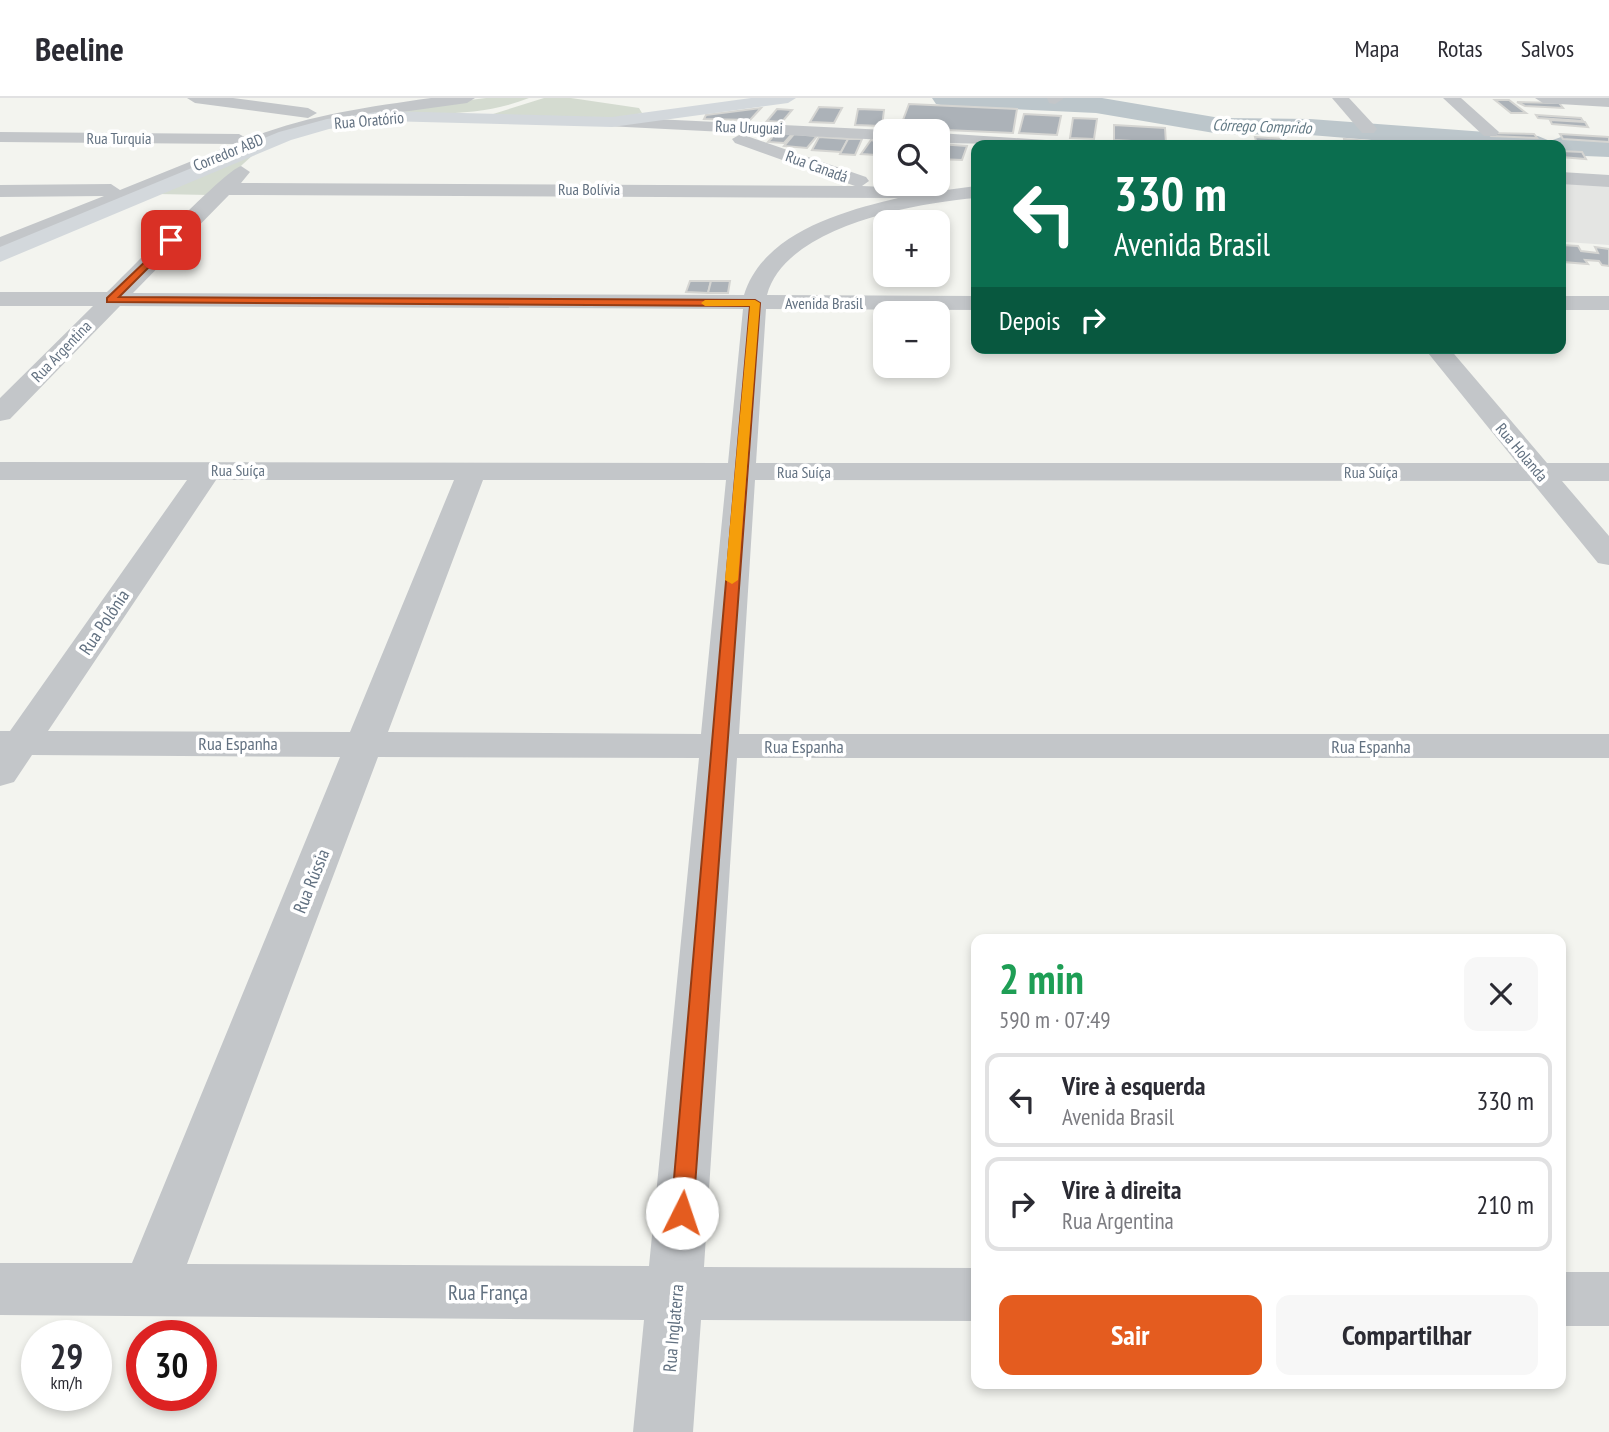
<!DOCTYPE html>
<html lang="pt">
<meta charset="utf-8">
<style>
:root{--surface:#fff;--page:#f7f7f7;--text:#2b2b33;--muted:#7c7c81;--line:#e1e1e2;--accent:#e45c1f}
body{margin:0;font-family:"PT Sans Narrow",sans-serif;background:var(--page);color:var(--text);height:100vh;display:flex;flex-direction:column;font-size:26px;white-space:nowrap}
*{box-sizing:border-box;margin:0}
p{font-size:23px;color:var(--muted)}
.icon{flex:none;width:38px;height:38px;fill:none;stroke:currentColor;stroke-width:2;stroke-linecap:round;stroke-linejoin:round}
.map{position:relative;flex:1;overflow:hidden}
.sheet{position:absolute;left:971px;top:836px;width:595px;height:455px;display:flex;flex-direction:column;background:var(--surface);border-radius:14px;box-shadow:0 4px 10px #0003}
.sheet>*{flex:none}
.banner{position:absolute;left:971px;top:42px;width:595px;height:214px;border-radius:14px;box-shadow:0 4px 10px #0003;background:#0b6e4f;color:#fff;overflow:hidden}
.tools{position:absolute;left:873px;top:21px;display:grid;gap:14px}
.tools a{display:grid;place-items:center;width:77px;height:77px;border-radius:14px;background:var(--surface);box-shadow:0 4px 10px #0003;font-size:35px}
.speed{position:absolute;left:21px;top:1222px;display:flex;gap:14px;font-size:35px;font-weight:700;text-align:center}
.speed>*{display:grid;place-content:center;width:91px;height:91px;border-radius:50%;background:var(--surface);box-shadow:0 4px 10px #0003;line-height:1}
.speed small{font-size:18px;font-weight:400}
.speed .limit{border:10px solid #d22;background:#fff;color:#111}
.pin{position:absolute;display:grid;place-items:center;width:60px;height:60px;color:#fff;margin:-30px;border-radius:14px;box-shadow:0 4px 10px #0006}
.me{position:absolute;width:77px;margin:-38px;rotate:4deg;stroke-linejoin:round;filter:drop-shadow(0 0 5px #0008)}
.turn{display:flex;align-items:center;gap:24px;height:147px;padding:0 28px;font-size:32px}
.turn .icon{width:91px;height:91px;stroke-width:2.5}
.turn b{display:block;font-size:49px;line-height:60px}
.then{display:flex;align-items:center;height:66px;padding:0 28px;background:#0003;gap:14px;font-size:26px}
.round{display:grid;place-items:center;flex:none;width:74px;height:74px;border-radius:14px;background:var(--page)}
.overview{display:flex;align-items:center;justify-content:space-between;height:119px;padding:0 28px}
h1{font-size:42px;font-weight:800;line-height:52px;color:#1e9e55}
.button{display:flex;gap:14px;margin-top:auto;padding:14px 28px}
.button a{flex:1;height:80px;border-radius:14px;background:var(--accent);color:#fff;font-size:28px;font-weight:800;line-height:80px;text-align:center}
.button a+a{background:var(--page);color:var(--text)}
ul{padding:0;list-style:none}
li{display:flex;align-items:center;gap:21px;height:94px;margin:0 14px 10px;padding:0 14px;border:4px solid var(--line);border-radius:14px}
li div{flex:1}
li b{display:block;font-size:26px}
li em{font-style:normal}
header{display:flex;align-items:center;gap:42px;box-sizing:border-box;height:98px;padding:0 35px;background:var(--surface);border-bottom:2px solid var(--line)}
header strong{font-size:33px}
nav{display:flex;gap:38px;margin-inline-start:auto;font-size:24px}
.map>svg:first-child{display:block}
.built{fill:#e4e5e3}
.green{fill:#d4dbd0}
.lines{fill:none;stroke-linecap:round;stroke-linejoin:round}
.river{fill:#bcc6cb;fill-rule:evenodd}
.building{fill:#acb2b8;stroke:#d5d5d2;stroke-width:2}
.minor{fill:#c3c6c9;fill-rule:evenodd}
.major{fill:#d3d8dc;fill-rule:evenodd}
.route{fill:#e45c1f;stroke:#943c14;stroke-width:2}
.slow{fill:#f59e0b}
.labels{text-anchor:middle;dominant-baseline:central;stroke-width:7;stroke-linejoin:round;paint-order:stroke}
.far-street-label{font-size:16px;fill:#627181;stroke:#fff}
.far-water-label{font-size:16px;font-style:italic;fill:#637a85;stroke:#fff}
.street-label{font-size:18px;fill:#627181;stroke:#fff}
.near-street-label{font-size:21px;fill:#627181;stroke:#fff}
</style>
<header>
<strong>Beeline</strong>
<nav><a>Mapa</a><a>Rotas</a><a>Salvos</a></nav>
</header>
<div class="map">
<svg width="1609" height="1334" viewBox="0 0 1609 1334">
<rect width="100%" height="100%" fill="#f3f4ef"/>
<path class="built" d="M 1561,85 L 1609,88 L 1609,147 L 1566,144 L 1561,136 Z"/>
<g class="green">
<path d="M 486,0 L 529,0 C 481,19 432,16 382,13 Z"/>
<path d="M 544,0 L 571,0 L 639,10 L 642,15 L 621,20 L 490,17 Z"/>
<path d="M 254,56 L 209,97 L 157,96 Z"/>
</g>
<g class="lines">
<path class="river" d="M 932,0 L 1102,0 L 1220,20 L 1310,21 L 1538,38 L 1550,43 L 1561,39 L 1609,41 L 1609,59 L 1561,57 L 1561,47 L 1433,47 L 1310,37 L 1220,36 L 1096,15 L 945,8 L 936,6 Z"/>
</g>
<g class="building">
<path d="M 1495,2 L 1509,2 L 1526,15 L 1511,15 Z"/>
<path d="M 1517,4 L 1559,5 L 1563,10 L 1525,8 Z"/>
<path d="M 909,6 L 1017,11 L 1013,35 L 900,30 Z"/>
<path d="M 819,9 L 842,10 L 834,25 L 810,24 Z"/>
<path d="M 761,10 L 750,22 L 704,21 L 706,17 Z"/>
<path d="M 777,11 L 792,12 L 782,24 L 767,23 Z"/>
<path d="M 858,11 L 884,12 L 882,28 L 855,27 Z"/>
<path d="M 1024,16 L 1061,18 L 1057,37 L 1019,35 Z"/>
<path d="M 1536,17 L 1581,20 L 1583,23 L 1538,20 Z"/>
<path d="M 1073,20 L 1097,21 L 1094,41 L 1070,40 Z"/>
<path d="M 1550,22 L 1585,24 L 1588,29 L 1552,26 Z"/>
<path d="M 1114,27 L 1165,30 L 1166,45 L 1114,42 Z"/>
<path d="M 776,35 L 792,36 L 784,45 L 768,44 Z"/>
<path d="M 1488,35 L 1534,36 L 1537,40 L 1491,38 Z"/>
<path d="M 794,36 L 817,38 L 807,50 L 784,48 Z"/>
<path d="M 1560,36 L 1609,39 L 1609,44 L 1563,41 Z"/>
<path d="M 819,39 L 848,41 L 841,54 L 812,52 Z"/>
<path d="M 1255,39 L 1285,41 L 1287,47 L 1257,47 Z"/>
<path d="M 848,41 L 862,41 L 855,57 L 840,56 Z"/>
<path d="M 1344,41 L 1369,43 L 1370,47 L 1345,47 Z"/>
<path d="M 871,42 L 886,46 L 877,57 L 861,56 Z"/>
<path d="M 938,46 L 967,48 L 962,62 L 938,61 Z"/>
<path d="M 1561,53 L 1582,54 L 1586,61 L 1561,59 Z"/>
<path d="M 1561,147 L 1578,148 L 1581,153 L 1598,155 L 1595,149 L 1609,151 L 1609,168 L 1602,167 L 1599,163 L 1585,162 L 1588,166 L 1563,164 Z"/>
<path d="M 690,183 L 711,183 L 708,195 L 686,194 Z"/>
<path d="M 711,183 L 730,183 L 728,195 L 708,195 Z"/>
</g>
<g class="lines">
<g class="minor">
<path d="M 187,0 L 233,0 L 308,10 L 317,15 L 308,20 L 195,5 Z"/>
<path d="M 431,0 L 475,0 L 467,5 L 344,22 L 294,35 L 0,153 L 0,139 L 104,98 L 0,99 L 0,87 L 111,86 L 120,92 L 234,46 L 0,44 L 0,34 L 239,36 L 248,41 C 307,17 368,9 431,0 Z"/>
<path d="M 1047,0 L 1063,0 L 1063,1 L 1055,6 L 1049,5 Z"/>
<path d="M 1332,0 L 1349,0 L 1374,27 L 1377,31 L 1374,35 L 1362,35 Z"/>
<path d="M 1443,0 L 1461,0 L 1499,34 L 1496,38 L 1484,38 Z"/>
<path d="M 1535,0 L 1609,0 L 1609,9 L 1543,5 Z"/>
<path d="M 612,19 L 886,32 L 892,33 L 886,33 L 886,42 L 606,28 L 603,24 L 606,20 Z"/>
<path d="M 938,35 L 1046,42 L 1055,47 L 938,45 Z"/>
<path d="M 741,36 L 866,79 L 869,83 L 862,88 L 909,90 L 912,94 L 909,97 L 976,88 L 976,100 C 916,105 785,128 767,197 L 976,198 L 976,212 L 766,211 L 756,365 L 1517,365 L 1424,250 L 1449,250 L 1547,365 L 1609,365 L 1609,383 L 1562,383 L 1609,438 L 1609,467 L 1598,465 L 1531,383 L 755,382 L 739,636 L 1609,636 L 1609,660 L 737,660 L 704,1169 L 976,1170 L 976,1223 L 701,1222 L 693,1334 L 633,1334 L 644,1222 L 0,1217 L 0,1165 L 132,1165 L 340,659 L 32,657 L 14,684 L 0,688 L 0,633 L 10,633 L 187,382 L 0,382 L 0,364 L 728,365 L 743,211 L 120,208 L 10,321 L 0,323 L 0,300 L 93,208 L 0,208 L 0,194 L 107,194 C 129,173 224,73 241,68 L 250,74 L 241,85 L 855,88 L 735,45 L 732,41 ZM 229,97 L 898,100 C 843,113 763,135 744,197 L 133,195 ZM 216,382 L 454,382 L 350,634 L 48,633 ZM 483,382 L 726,382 L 701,636 L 388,634 ZM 378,659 L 699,660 L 649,1168 L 187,1166 Z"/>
<path d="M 1561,74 L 1609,77 L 1609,89 L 1561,86 Z"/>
<rect x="1561" y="198" width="48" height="14"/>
<rect x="1561" y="1174" width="48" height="54"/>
</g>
<path class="major" d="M 751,0 L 796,0 L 788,5 L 612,29 L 384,23 L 329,31 L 291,42 L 0,164 L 0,149 L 279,34 L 327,21 L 384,13 L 612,19 Z"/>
</g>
<path class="route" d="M 171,139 L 174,140 L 174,144 L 119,199 L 755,202 L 760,205 L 693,1115 L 690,1122 L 682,1125 L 674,1122 L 671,1115 L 750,208 L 107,204 L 107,200 Z"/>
<path class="slow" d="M 755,202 L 760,205 L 738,482 L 732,486 L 725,482 L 750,208 L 705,208 L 701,205 L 705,202 Z"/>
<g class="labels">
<g class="far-street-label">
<text transform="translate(369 22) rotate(-5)">Rua Oratório</text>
<text transform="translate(749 29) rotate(2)">Rua Uruguai</text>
<text x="119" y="40">Rua Turquia</text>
<text transform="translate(228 54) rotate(-22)">Corredor ABD</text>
<text transform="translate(817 68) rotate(20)">Rua Canadá</text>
<text x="589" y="91">Rua Bolívia</text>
<text x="824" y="205">Avenida Brasil</text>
<text transform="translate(61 253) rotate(-46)">Rua Argentina</text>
<text transform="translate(1522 354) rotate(50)">Rua Holanda</text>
<text x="238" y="372">Rua Suíça</text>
<text x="804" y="374">Rua Suíça</text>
<text x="1371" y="374">Rua Suíça</text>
</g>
<g class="far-water-label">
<text transform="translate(1262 28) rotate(2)">Córrego Comprido</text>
</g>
<g class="street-label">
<text transform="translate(104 524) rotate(-56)">Rua Polônia</text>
<text x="238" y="645">Rua Espanha</text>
<text x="804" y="648">Rua Espanha</text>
<text x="1371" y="648">Rua Espanha</text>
<text transform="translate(311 783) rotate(-68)">Rua Rússia</text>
<text transform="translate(673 1230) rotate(-85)">Rua Inglaterra</text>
</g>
<g class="near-street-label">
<text x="488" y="1194">Rua França</text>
</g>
</g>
</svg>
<div class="tools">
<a><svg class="icon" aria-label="search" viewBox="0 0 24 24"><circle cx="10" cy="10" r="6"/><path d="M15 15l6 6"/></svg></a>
<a>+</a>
<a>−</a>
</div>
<div class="speed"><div>29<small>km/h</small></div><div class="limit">30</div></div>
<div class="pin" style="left:171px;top:142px;background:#d93025"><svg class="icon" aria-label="arrive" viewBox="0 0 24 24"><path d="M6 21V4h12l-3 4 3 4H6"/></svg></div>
<svg class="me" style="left:682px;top:1115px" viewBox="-20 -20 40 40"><circle r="19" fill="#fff"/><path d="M0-13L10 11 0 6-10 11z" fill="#e45c1f"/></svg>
<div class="banner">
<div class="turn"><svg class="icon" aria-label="left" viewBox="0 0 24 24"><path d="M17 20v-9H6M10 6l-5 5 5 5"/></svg><div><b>330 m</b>Avenida Brasil</div></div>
<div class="then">Depois<svg class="icon" aria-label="right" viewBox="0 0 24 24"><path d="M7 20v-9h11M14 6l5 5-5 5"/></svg></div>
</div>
<section class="sheet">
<div class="overview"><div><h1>2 min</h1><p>590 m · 07:49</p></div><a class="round"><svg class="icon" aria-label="close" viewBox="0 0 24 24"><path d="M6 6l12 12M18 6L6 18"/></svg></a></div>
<ul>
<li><svg class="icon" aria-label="left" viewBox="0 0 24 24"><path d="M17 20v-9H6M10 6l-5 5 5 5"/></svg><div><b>Vire à esquerda</b><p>Avenida Brasil</p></div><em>330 m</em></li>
<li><svg class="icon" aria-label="right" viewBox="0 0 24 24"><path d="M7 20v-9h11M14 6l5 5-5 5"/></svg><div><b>Vire à direita</b><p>Rua Argentina</p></div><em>210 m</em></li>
</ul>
<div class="button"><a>Sair</a><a>Compartilhar</a></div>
</section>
</div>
